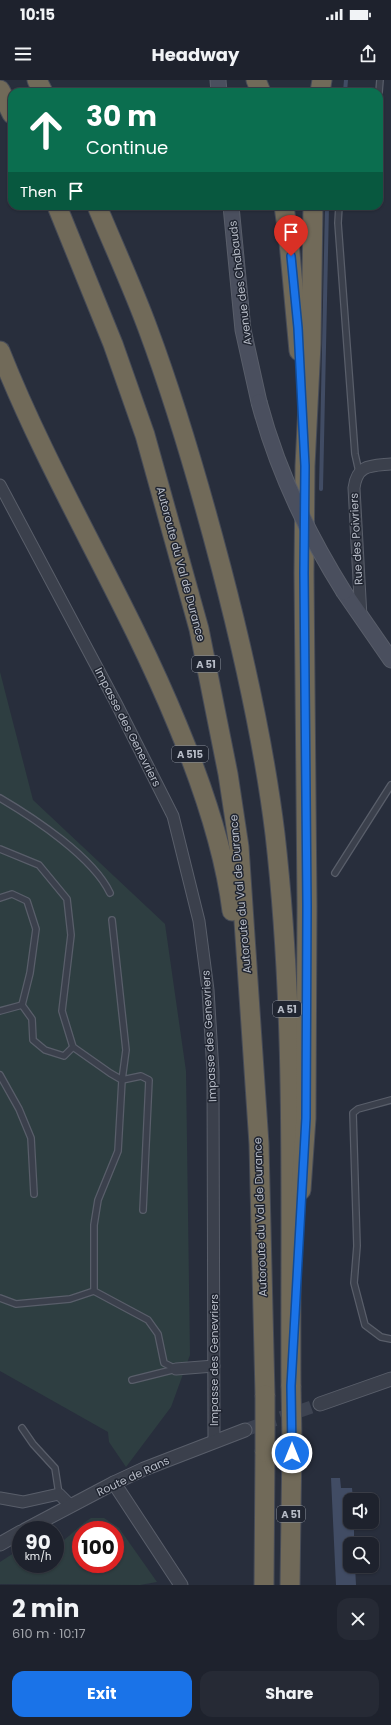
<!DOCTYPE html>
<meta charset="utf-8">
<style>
:root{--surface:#1e222d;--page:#262a35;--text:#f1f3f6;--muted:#a1a4aa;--line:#3c3f49;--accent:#1a73e8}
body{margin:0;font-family:Poppins,sans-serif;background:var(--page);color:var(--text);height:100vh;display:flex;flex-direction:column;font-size:15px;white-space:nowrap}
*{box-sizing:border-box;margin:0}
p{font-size:13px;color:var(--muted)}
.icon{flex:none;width:22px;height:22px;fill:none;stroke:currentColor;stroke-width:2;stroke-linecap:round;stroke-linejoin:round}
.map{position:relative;height:1505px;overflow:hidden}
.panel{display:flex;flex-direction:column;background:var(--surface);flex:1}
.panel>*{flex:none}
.guide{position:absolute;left:8px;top:8px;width:375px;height:122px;border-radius:12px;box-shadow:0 1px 3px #0004,0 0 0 1px var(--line);background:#0b6e4f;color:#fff;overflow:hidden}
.tools{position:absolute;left:343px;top:1413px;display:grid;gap:8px}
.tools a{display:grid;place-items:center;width:36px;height:36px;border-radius:8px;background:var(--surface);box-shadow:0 1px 3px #0004,0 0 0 1px var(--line);font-size:20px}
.speed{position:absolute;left:12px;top:1441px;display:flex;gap:8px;font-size:20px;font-weight:700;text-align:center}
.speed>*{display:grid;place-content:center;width:52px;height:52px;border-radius:50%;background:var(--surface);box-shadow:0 1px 3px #0004,0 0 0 1px var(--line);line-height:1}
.speed small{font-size:10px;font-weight:400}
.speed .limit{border:6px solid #d22;background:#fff;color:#111}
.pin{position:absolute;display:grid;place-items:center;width:34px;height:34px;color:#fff;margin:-41px -17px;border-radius:50% 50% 50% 0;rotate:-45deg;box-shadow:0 0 4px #0007}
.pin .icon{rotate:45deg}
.me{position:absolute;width:44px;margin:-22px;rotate:0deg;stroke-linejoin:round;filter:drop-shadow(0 0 3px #0008)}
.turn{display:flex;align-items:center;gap:14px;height:84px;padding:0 12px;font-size:18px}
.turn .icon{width:52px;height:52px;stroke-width:2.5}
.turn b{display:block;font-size:28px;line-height:34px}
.then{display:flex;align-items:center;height:38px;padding:0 12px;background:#0003;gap:8px;font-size:15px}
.round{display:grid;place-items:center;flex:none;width:42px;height:42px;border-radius:12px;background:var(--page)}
.overview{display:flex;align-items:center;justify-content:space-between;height:68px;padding:0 12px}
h1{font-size:24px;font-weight:700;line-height:30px}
.action{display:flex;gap:8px;margin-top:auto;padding:8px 12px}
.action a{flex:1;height:46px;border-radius:12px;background:var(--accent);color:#fff;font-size:16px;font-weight:700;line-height:46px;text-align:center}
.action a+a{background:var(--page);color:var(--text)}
.status{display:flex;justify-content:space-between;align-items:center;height:28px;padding:0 20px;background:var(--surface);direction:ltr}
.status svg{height:11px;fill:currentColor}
header{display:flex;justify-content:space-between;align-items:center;height:52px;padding:0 12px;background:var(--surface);font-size:18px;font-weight:700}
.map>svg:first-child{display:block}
.green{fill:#2e3e41;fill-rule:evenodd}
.water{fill:#414c64}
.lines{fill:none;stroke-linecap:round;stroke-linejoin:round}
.stream{stroke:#414c64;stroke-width:4}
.tertiary-tunnel{stroke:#3d4351;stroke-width:13;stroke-dasharray:13 6;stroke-linecap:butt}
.service-casing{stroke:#595e6a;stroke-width:8}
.minor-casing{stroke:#595e6a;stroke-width:13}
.tertiary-casing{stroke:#595e6a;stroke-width:15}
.secondary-casing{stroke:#595e6a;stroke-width:17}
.motorway-casing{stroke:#464b57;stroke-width:21}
.service{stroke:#3b404c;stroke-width:5.5}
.minor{stroke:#3b404c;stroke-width:11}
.tertiary{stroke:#3b404c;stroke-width:13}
.secondary{stroke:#4a4f5e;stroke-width:15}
.motorway{stroke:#716a59;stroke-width:19}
.secondary-bridge-casing{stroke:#595e6a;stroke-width:17;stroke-linecap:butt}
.motorway-bridge-casing{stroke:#464b57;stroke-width:21;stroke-linecap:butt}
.secondary-bridge{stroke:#4a4f5e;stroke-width:15}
.motorway-bridge{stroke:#716a59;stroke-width:19}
.route-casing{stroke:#114b97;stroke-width:10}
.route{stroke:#1a73e8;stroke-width:7}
.labels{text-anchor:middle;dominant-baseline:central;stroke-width:3;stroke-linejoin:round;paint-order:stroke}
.shield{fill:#202531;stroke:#8a8f9a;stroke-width:1}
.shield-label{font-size:10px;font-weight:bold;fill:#b7bcc7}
.street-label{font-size:11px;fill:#b7bcc7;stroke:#202531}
</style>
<div class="status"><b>10:15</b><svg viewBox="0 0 49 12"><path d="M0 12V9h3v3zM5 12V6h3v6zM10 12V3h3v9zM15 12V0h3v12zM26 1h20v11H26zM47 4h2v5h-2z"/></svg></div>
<header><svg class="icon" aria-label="menu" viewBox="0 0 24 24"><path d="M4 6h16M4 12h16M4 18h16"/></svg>Headway<svg class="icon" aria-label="share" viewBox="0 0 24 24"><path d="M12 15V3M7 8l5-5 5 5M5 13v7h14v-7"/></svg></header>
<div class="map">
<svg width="391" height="1505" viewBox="0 0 391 1505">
<rect width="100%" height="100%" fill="#282e3c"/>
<g class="green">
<path d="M 0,592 L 33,720 L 165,844 L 186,991 L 190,1275 L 171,1327 L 126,1387 L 109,1362 L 108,1352 L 0,1291 Z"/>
<path d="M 91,1438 L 104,1438 L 119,1448 L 157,1502 L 140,1505 L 0,1504 L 0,1482 L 17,1471 L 14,1464 L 21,1461 L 21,1484 L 55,1484 L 55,1466 C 69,1458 78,1446 91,1438 ZM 81,1450 L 115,1450 L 115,1484 L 81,1484 Z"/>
</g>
<path class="water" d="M 331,1398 L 340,1398 L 341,1408 L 352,1408 L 353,1420 L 350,1420 L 350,1442 L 354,1442 L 354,1464 L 350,1464 L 350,1486 L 355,1486 L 356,1505 L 336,1505 Z"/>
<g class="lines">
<g class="stream">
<path d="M 345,12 L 346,0"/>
<path d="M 321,409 L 327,126"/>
</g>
<path class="tertiary-tunnel" d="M 245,1350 L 320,1324"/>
<defs>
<g id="service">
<path d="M 379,12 L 380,0"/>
<path d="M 339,126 L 338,143 L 355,374 L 359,392"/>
<path d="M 0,718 C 34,738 93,777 110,813"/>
<path d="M 0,769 L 39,785 L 67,819 L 71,855 L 62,931 L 73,967 L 110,993 L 122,1000 L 118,1071 L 98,1120 L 94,1145 L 94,1211 L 148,1240 L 158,1254 L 164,1283 L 176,1289"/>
<path d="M 335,793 L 391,705"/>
<path d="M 0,818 L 12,814 L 27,821 L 36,849 L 30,893 L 22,925 L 32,939 L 33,960 L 45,970 L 64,976 L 73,967"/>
<path d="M 112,840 L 126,970 L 122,1000 L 141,996 L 149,1000 L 143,1130"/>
<path d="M 0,931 L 22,925"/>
<path d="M 0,995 L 19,1029 L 31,1058 L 34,1114"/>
<path d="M 391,1020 L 358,1029 L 353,1033 L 357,1166 L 354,1203 L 365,1245 L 381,1257 L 391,1259"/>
<path d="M 0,1218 L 16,1224 L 70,1219 L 94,1211"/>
<path d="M 132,1300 L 176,1289"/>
<path d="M 22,1348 L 33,1364 L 55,1388 L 59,1414"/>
</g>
<g id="minor">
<path d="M 0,405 L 116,623 L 173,736 L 199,841 L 208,910 L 213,992 L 214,1361"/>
<path d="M 361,537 L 354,408 C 357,384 371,386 391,384"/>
<path d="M 176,1289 L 214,1286"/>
<path d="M 0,1418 L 23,1422 L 59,1414 L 71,1426"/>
</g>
<g id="tertiary">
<path d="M 320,1324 L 391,1299"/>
<path d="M 114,1403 L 181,1505"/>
<path d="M 25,1450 L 114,1403 L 144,1389 L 245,1350"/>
<path d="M 0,1464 L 21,1452"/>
</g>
<g id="secondary">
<path d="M 218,0 L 219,12"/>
<path d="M 231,126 L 243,250 L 259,322"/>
<path d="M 344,512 L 391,580"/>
</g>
<g id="motorway">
<path d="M 37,0 L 43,12"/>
<path d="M 256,0 L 261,12"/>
<path d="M 0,10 L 12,34"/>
<path d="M 320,12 L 322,0"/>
<path d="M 57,126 L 113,264 L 145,355 L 199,549 L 228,694 L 239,767 L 259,1064 L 265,1315"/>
<path d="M 97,126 C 114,167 133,208 148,249 C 177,327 200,407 221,487 C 244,575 264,664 275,754 C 296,937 290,1122 291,1306"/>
<path d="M 284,126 L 289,162 L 299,271"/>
<path d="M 0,271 C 51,400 125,517 177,644 C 202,704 224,767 232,831"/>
<path d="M 301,1110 L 306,1038 L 307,826 L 304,493 L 305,386 L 311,264 L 313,126"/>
<path d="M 264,1505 L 265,1372"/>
<path d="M 290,1505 L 292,1362"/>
</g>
</defs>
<use href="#service" class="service-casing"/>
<use href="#minor" class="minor-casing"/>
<use href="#tertiary" class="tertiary-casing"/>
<use href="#secondary" class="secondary-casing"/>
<use href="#motorway" class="motorway-casing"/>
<use href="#service" class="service"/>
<use href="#minor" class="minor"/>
<use href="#tertiary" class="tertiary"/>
<use href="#secondary" class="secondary"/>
<use href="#motorway" class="motorway"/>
<defs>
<path id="secondary-bridge" d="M 259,322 C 277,390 307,453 344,512"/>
<g id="motorway-bridge">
<path d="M 291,1306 L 292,1362"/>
<path d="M 265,1372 L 265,1315"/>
</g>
</defs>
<use href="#secondary-bridge" class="secondary-bridge-casing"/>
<use href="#motorway-bridge" class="motorway-bridge-casing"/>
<use href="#secondary-bridge" class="secondary-bridge"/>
<use href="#motorway-bridge" class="motorway-bridge"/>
</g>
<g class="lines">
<defs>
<path id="route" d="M 291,176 L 298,248 L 305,386 L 304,493 L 307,826 L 306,1038 L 291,1306 L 292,1373"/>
</defs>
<use href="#route" class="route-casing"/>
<use href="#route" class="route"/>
</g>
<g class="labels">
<g class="shield">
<rect x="192" y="576" width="28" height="16" rx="3"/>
<rect x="172" y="666" width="36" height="16" rx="3"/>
<rect x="273" y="921" width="28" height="16" rx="3"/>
<rect x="277" y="1426" width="28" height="16" rx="3"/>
</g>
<g class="shield-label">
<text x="206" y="584">A 51</text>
<text x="190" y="674">A 515</text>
<text x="287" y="929">A 51</text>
<text x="291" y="1434">A 51</text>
</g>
<g class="street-label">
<text transform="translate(240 203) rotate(-97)">Avenue des Chabauds</text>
<text transform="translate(356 459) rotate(-93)">Rue des Poivriers</text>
<text transform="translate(181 484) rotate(75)">Autoroute du Val de Durance</text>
<text transform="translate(128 647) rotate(63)">Impasse des Genevriers</text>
<text transform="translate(240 814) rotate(-95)">Autoroute du Val de Durance</text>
<text transform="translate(209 956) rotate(-93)">Impasse des Genevriers</text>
<text transform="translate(260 1137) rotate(-92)">Autoroute du Val de Durance</text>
<text transform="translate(214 1280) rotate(-90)">Impasse des Genevriers</text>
<text transform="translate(133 1396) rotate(-25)">Route de Rans</text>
</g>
</g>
</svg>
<div class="tools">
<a><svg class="icon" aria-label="sound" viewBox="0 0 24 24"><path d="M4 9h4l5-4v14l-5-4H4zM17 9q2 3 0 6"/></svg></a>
<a><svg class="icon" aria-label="search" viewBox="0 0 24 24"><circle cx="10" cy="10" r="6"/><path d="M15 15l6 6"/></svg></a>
</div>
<div class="speed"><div>90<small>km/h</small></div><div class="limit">100</div></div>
<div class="pin" style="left:291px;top:176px;background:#d93025"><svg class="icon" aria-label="arrive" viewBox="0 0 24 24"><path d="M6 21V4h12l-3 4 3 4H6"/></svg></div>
<svg class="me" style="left:292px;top:1373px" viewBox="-20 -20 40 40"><circle r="17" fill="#1a73e8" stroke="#fff" stroke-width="3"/><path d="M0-11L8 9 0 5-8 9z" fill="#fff"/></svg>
<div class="guide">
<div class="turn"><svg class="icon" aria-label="ahead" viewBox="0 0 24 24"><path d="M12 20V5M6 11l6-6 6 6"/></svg><div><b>30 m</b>Continue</div></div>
<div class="then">Then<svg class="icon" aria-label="arrive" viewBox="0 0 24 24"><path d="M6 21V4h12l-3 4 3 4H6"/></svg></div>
</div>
</div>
<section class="panel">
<div class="overview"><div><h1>2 min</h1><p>610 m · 10:17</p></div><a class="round"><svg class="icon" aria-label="close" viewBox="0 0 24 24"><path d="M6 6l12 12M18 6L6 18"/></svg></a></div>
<div class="action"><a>Exit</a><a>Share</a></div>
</section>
